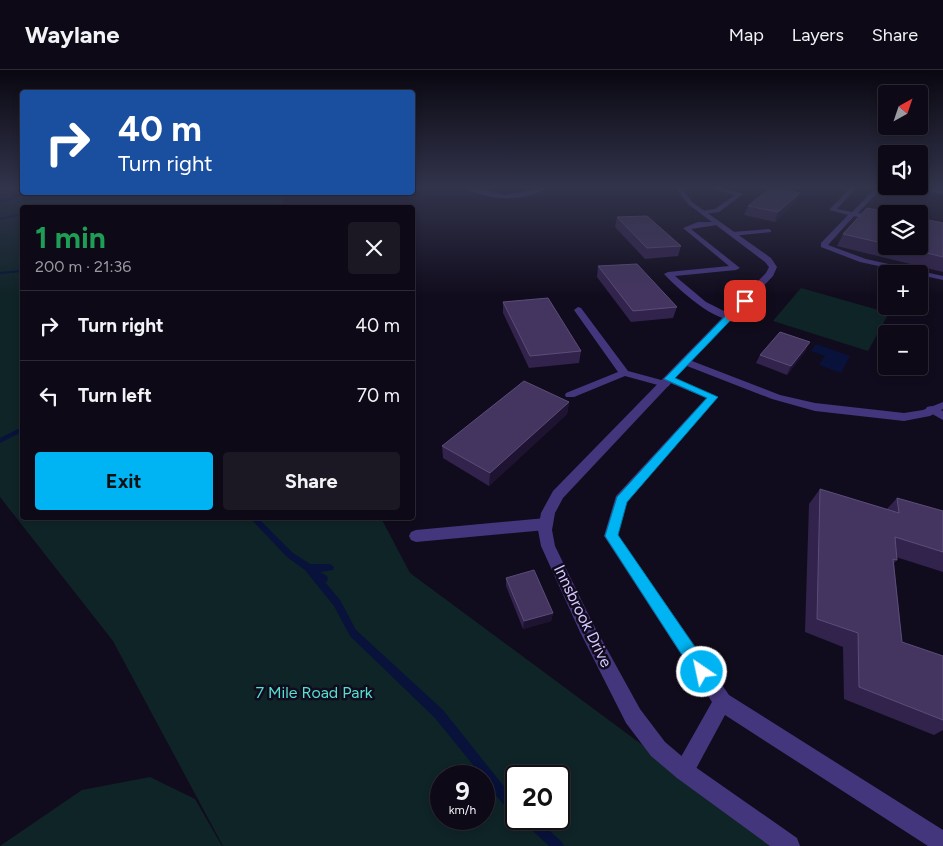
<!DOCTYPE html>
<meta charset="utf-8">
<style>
:root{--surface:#0d0916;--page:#1b1723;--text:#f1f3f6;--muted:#9a9aa1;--line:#2d2a35;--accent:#00b4f3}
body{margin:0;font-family:Figtree,sans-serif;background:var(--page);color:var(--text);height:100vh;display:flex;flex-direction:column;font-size:19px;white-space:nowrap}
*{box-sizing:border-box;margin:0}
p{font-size:16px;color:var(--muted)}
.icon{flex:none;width:28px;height:28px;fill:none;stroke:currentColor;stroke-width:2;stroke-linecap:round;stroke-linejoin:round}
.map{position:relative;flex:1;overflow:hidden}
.drawer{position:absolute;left:20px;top:135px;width:395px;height:315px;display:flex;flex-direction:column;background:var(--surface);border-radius:5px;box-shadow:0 2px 8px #0003,0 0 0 1px var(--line)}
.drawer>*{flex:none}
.guide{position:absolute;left:20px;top:20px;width:395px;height:105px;border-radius:5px;box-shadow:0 2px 8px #0003,0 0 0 1px var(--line);background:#1a4fa0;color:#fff;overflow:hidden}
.needle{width:32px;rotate:40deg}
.fabs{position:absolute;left:878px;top:15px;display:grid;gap:10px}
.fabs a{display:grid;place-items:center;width:50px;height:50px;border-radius:5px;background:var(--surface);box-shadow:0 2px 8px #0003,0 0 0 1px var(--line);font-size:25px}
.speed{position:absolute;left:430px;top:695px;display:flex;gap:10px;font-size:25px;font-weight:700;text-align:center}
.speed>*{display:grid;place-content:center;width:65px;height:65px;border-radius:50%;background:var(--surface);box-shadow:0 2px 8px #0003,0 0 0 1px var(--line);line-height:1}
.speed small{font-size:12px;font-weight:400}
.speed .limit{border:2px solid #111;border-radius:8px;background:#fff;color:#111}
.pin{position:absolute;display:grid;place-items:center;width:42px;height:42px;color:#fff;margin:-21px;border-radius:10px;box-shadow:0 2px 8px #0006}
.me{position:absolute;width:55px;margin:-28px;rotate:326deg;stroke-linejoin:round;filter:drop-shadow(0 0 4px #0008)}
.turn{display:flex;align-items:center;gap:18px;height:105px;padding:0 15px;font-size:22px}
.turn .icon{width:65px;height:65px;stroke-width:2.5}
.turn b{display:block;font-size:35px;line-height:42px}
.round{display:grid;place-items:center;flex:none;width:52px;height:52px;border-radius:5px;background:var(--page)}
.head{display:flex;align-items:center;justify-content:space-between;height:85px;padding:0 15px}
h1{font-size:30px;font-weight:700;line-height:38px;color:#1e9e55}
.button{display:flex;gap:10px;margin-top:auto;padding:10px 15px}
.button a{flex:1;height:58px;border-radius:5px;background:var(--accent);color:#111;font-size:20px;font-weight:700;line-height:58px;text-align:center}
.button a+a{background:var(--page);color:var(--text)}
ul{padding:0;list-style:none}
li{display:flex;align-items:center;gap:15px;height:70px;padding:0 15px;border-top:1px solid var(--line)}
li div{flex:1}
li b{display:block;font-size:19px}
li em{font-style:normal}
header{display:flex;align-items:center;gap:30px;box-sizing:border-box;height:70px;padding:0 25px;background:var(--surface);border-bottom:1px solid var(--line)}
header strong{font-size:24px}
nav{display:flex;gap:28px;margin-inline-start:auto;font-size:18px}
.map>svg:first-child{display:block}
.green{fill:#0f2427;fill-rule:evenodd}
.water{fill:#08123a}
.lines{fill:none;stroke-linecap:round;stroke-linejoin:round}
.stream{fill:#08123a;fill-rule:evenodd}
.service{fill:#44367d;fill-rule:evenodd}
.minor{fill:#44367d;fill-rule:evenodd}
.wall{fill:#32234c}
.shaded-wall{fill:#1e1331}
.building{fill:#443560;stroke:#5b4c79}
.route{fill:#00b4f3;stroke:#00759e}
.labels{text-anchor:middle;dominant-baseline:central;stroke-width:5;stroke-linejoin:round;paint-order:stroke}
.near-street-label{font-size:16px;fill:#d7c8ff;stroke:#110c1d}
.near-park-label{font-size:16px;fill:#54dfd2;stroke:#110c1d}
</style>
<header>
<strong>Waylane</strong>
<nav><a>Map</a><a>Layers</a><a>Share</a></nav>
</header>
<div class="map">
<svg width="943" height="776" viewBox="0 0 943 776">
<rect width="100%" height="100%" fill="#110c1d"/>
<g class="green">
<path d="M 0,117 L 22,117 L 22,122 L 274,122 L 283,126 L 283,138 L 22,138 L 22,448 L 381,448 L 410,503 L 779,776 L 223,776 L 113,571 L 0,427 ZM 441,706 L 484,706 L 484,749 L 441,749 ZM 516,706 L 559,706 L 559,749 L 516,749 Z"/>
<path d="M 801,218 L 889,243 L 868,281 L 773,251 Z"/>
<path d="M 150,707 L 195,729 L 222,776 L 0,776 L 82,720 Z"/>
</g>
<path class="water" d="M 816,274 L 850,286 L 841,303 L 819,295 L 825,286 L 811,281 Z"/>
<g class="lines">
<g class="stream">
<path d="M 21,119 L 22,119 C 21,129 8,130 0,133 L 0,131 L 18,124 Z"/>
<path d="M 22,143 L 22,145 L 0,150 L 0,148 Z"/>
<path d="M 22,200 L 22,202 L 0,204 L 0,202 Z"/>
<path d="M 20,358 L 22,358 L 22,362 L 0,373 L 0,368 Z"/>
<path d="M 250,448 L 258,448 L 293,483 L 310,494 L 330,494 L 333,496 L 334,498 L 333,500 L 320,502 L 327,506 L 328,509 L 327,512 L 325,512 L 340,530 L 356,560 L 443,640 L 510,724 L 516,730 L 516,744 C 504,739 492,719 484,709 L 484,706 L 482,706 L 435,648 L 350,566 L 334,536 L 305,500 L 287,487 Z"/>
<path d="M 522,749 L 537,749 L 562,772 L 564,776 L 549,776 L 524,753 Z"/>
</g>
<g class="service">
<path d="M 463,117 L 473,117 L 505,125 L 548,117 C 523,133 488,131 463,117 Z"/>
<path d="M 707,117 L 718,117 L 743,124 L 719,142 L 703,144 L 701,141 L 715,139 L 735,125 Z"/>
<path d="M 851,117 L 857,117 L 837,139 L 852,142 L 874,120 L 889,117 L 878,122 L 858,143 L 886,149 L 886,153 L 854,146 L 828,175 L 866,189 L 943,206 L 943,210 L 860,192 L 821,177 L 821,173 L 848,145 L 829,140 Z"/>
<path d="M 915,117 L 943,120 L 943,124 L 918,119 Z"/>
<path d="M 698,152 L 719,152 L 720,153 L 717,155 L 691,159 L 740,198 L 736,200 L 675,206 L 706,232 L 732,245 L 732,249 C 714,252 676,217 664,204 L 668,202 L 729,196 L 683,158 Z"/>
<path d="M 769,159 L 771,160 L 771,162 L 732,166 L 729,164 L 732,162 Z"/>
<path d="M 578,237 L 581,238 L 628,301 L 665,311 L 665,307 L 673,307 L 718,327 L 627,432 L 618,465 L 729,625 L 943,760 L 943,776 L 928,776 L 725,645 L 691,708 L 684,711 L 677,708 L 674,701 L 677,694 L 712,632 L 604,466 L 616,426 L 706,328 L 670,313 L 669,316 L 665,317 L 625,306 L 574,327 L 566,327 L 565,325 L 566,323 L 618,302 L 574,240 Z"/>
<path d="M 931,336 L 943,341 L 943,350 L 925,340 L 927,337 Z"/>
<path d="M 546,448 L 551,450 L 553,454 L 551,458 L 546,460 L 416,472 L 411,470 L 409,466 L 411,462 L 416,460 Z"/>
</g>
<path class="minor" d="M 675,117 L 681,117 L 692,132 L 771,188 L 777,197 L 773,206 L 692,291 L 780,325 L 815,333 L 904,343 L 923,340 L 943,332 L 943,339 L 930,346 L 904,351 L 815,341 L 772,329 L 687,296 L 563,428 L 555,443 L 552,460 L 555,476 L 592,552 L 640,639 L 665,672 L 691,694 L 797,768 L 800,776 L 770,776 L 677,708 L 651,686 L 626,653 L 580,562 L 541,476 L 538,460 L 541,443 L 553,421 L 766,203 L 769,197 L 765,192 L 688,134 Z"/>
</g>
<g class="wall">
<path d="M 796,132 L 775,152 L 744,145 L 748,136 Z"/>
<path d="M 886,144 L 886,176 L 919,176 L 943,153 L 943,202 L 837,176 L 843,164 Z"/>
<path d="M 617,147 L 681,176 L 678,186 L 645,189 L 615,157 Z"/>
<path d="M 598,196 L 677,237 L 673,248 L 631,252 L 597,207 Z"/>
<path d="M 503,232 L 581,281 L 579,293 L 529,298 L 503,243 Z"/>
<path d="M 806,280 L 787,305 L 756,293 L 760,285 Z"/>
<path d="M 569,332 L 567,344 L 489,416 L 443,388 L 442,375 Z"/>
<path d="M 820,419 L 887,439 L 897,428 L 943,441 L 943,502 L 896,487 L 897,490 L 894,493 L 902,572 L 943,586 L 943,660 L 934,665 L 844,629 L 843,577 L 805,562 L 809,434 Z"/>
<path d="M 506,508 L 553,543 L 551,551 L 523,559 L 506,516 Z"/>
</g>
<g class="shaded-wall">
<path d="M 800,123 L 796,132 L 775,152 L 778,142 Z"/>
<path d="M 810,272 L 806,280 L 787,305 L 791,296 Z"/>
<path d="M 569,332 L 567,344 L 489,416 L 490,403 Z"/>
<path d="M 553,543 L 551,551 L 523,559 L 524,551 Z"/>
</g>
<g class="building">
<path d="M 771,117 L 800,123 L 778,142 L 748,136 Z"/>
<path d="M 867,138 L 897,144 L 886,144 L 886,174 L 843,164 Z"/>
<path d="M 647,146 L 681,176 L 647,178 L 617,147 Z"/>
<path d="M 919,148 L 943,153 L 943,187 L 898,176 L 919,176 Z"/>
<path d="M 637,194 L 677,237 L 633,241 L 598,196 Z"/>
<path d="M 548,228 L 581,281 L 530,286 L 503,232 Z"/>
<path d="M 780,262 L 810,272 L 791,296 L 760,285 Z"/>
<path d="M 524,311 L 569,332 L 490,403 L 442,376 Z"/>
<path d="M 820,419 L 899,443 L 897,428 L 943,441 L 943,482 L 895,467 L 897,490 L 893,489 L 902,572 L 943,586 L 943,650 L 859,617 L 858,563 L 817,549 Z"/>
<path d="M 534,500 L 553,543 L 524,551 L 506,508 Z"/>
</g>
<linearGradient id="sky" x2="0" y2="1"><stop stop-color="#090710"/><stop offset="0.52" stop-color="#32344c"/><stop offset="1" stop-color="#32344c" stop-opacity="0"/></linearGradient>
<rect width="943" height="226" fill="url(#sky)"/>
<path class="route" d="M 742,229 L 749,231 L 675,308 L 718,327 L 627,432 L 618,465 L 708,596 L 710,602 L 708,608 L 702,610 L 697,608 L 605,466 L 617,427 L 707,328 L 664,309 Z"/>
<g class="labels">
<g class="near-street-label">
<text transform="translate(583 546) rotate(64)">Innsbrook Drive</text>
</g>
<g class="near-park-label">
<text x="314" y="622">7 Mile Road Park</text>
</g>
</g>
</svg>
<div class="fabs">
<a><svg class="needle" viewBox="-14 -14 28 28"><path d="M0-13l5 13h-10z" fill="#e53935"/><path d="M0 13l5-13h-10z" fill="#9a9aa1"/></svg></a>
<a><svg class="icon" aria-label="sound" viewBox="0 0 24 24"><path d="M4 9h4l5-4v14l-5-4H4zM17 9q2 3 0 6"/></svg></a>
<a><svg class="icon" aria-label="layers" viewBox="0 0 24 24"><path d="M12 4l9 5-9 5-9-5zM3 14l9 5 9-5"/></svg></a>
<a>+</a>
<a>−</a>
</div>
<div class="speed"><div>9<small>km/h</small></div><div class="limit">20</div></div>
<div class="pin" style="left:745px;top:231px;background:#d93025"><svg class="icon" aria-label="arrive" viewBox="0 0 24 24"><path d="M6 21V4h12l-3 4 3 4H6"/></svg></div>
<svg class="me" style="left:702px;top:602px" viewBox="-20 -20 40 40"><circle r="17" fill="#00b4f3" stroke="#fff" stroke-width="3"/><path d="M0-11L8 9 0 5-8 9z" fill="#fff"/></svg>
<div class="guide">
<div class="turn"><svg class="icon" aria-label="right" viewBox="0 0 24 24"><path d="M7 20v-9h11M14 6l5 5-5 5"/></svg><div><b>40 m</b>Turn right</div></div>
</div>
<section class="drawer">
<div class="head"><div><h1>1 min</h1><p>200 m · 21:36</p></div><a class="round"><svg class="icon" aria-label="close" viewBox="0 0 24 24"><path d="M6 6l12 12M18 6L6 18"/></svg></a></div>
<ul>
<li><svg class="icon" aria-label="right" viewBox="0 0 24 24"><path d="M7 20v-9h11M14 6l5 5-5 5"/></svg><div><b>Turn right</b></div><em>40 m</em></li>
<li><svg class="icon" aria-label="left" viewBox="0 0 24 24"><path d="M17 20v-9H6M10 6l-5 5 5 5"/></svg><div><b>Turn left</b></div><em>70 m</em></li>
</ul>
<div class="button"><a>Exit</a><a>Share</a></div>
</section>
</div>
